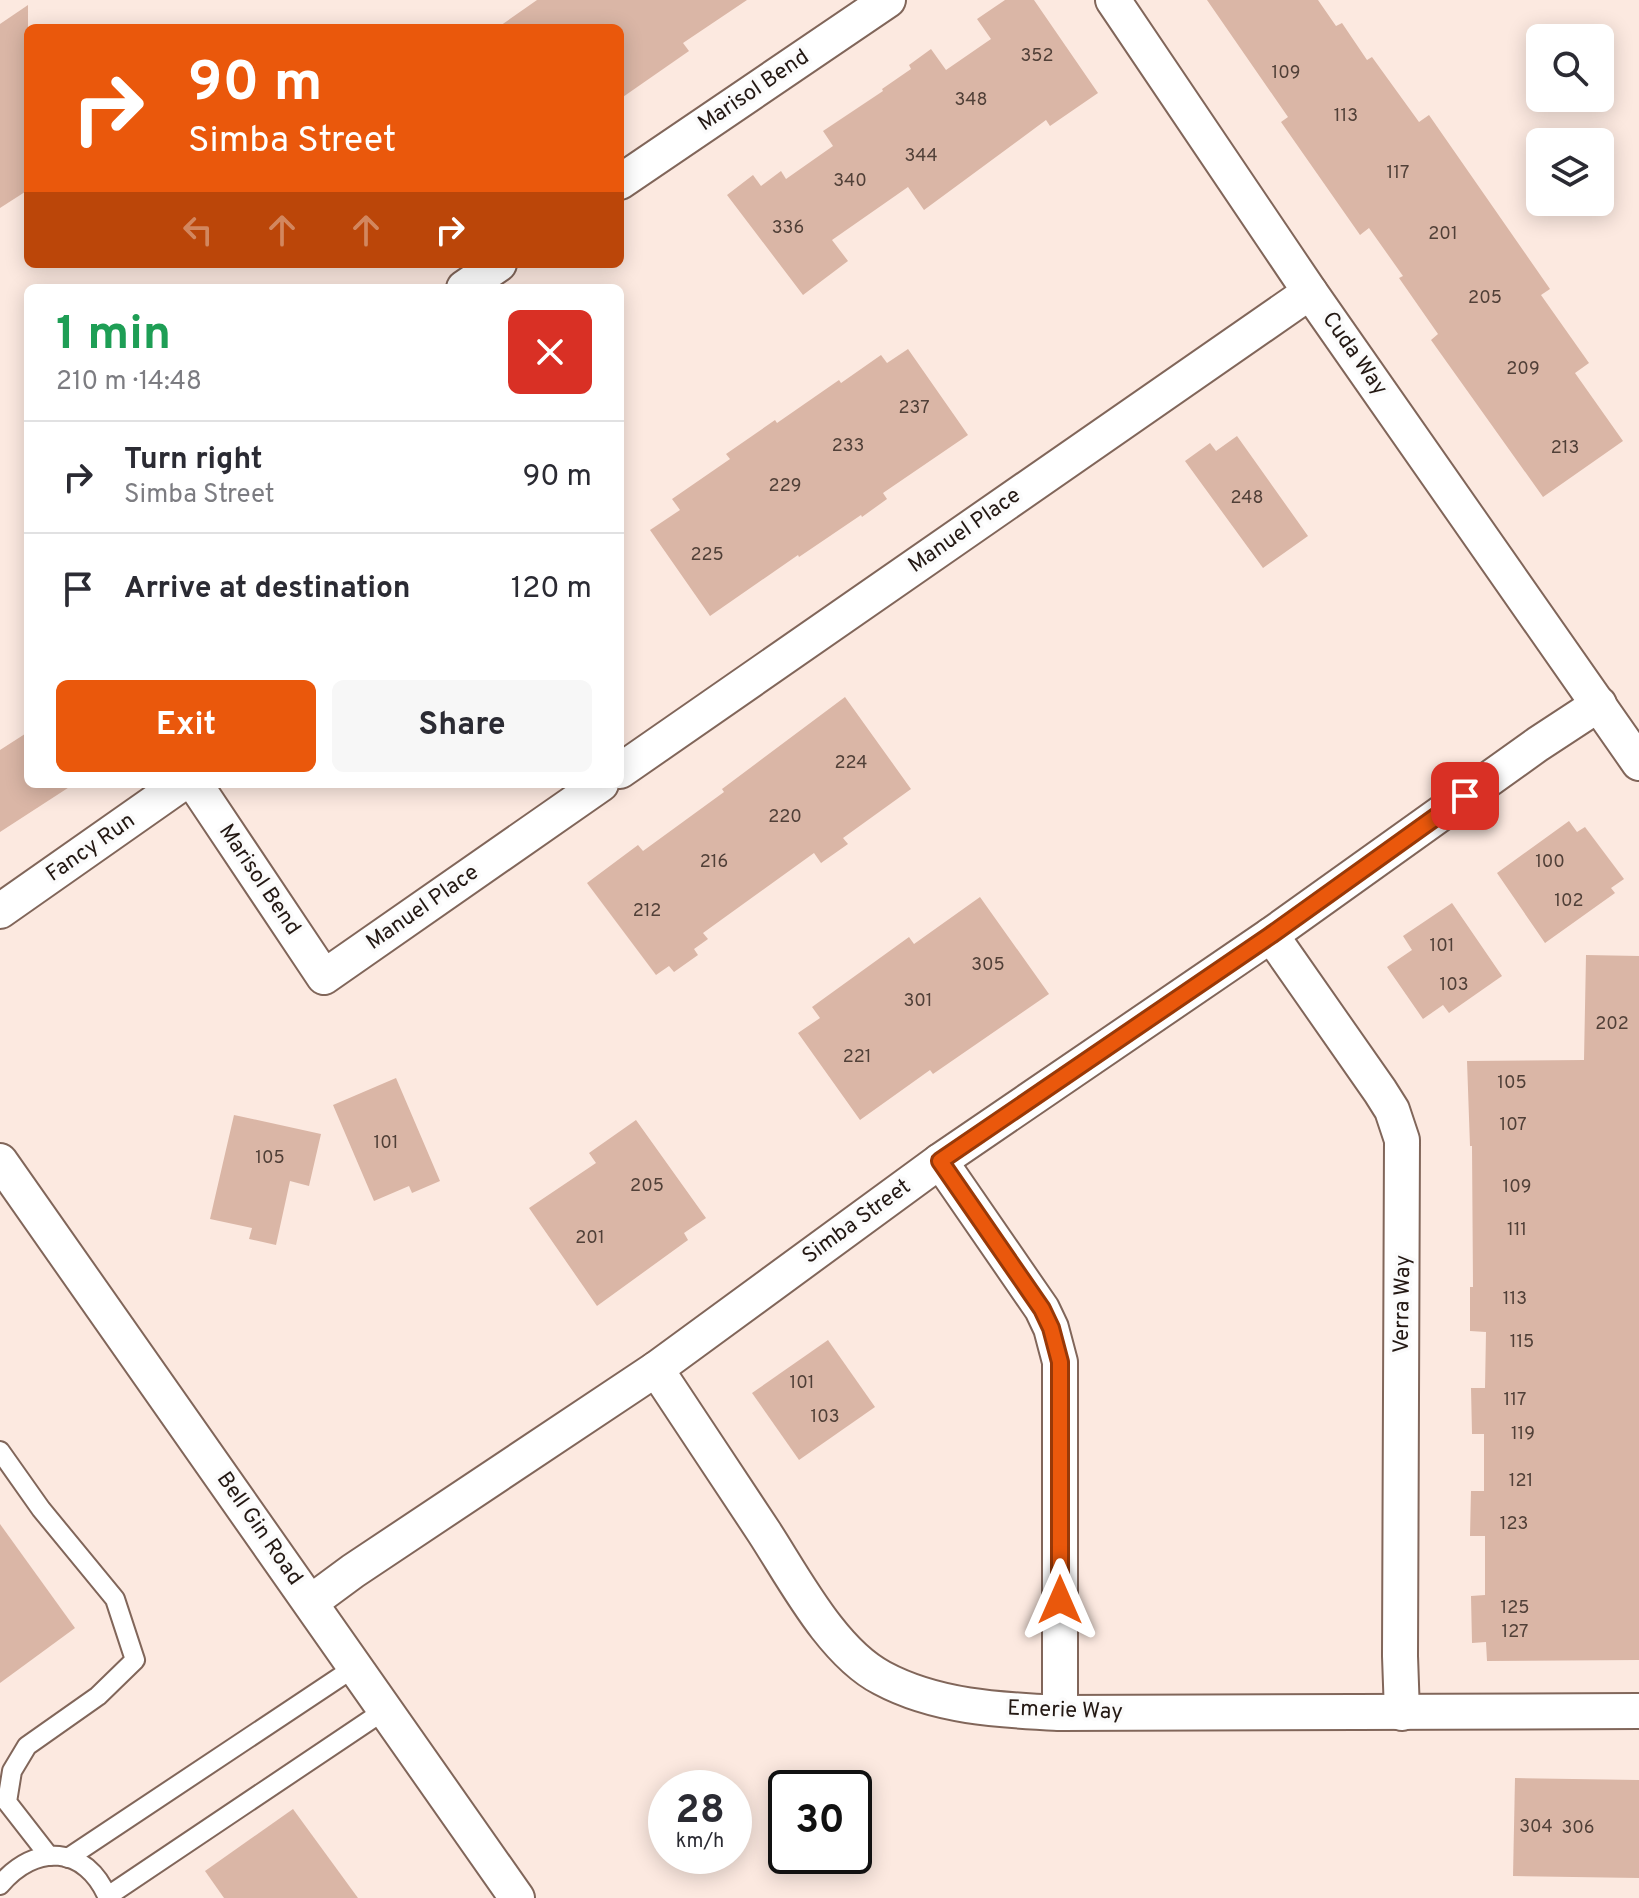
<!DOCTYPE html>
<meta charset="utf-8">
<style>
:root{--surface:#fff;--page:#f7f7f7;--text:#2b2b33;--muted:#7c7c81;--line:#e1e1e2;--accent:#ea580c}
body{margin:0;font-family:Overpass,sans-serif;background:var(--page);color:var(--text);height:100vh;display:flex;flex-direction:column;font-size:30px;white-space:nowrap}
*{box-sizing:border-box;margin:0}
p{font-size:26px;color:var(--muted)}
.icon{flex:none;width:44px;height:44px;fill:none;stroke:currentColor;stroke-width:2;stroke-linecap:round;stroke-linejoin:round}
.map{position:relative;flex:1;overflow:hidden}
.side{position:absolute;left:24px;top:284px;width:600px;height:504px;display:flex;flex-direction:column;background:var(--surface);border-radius:12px;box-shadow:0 4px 20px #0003}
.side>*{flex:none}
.guide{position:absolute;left:24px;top:24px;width:600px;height:244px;border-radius:12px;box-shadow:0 4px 20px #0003;background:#ea580c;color:#fff;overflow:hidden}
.buttons{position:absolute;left:1526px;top:24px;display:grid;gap:16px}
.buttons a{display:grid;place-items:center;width:88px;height:88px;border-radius:12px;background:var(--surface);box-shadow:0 4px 20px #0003;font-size:40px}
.speed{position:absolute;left:648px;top:1770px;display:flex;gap:16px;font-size:40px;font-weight:700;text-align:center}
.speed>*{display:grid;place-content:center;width:104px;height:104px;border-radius:50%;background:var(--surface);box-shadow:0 4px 20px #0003;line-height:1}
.speed small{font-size:20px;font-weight:400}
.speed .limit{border:4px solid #111;border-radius:12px;background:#fff;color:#111}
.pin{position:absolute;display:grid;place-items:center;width:68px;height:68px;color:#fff;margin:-34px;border-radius:16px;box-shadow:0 4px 12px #0006}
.me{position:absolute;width:88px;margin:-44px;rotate:0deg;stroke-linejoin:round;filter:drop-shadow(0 0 6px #0008)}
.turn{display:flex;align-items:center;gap:28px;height:168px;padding:0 32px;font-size:36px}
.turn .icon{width:104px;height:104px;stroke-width:2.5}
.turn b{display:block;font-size:56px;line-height:68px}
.lanes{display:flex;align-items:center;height:76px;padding:0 32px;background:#0003;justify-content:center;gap:40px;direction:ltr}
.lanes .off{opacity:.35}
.round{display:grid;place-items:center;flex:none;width:84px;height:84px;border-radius:12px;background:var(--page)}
.head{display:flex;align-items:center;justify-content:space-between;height:136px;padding:0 32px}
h1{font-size:48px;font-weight:700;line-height:60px;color:#1e9e55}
.button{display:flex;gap:16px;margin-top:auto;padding:16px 32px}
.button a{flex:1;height:92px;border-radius:12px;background:var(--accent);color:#fff;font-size:32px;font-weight:700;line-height:92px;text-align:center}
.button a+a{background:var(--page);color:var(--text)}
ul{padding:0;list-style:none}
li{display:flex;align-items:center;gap:24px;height:112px;padding:0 32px;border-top:2px solid var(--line)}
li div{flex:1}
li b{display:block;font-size:30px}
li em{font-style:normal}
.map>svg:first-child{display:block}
.building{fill:#dab6a6}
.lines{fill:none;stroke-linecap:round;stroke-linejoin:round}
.service-casing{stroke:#81665a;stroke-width:22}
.minor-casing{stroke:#81665a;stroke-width:38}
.service{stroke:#fff;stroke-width:18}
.minor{stroke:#fff;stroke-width:34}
.route-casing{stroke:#983908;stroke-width:20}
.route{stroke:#ea580c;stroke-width:14}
.labels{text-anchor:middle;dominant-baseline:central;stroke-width:7;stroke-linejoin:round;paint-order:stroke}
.number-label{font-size:18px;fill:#514038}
.street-label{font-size:22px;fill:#231813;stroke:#fbfbfb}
</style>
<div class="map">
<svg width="1639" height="1898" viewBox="0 0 1639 1898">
<rect width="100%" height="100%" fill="#fce9e0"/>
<g class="building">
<path d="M 537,0 L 747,0 L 683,43 L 689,51 L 620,99 L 620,28 L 497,28 Z"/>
<path d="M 1005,0 L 1034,0 L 1098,93 L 1050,126 L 1046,120 L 924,210 L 908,187 L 832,240 L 848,261 L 803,295 L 727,195 L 753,175 L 761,186 L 781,171 L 786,179 L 833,146 L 823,131 L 883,91 L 882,89 L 911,69 L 909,65 L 931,49 L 946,70 L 991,39 L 977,19 Z"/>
<path d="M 1207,0 L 1318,0 L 1336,26 L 1342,23 L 1367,60 L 1372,57 L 1419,122 L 1429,115 L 1550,289 L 1541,295 L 1589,363 L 1575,373 L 1623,441 L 1543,497 L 1431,340 L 1438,334 L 1399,278 L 1403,276 L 1369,228 L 1360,235 L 1281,122 L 1288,117 Z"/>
<path d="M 28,5 L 28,190 L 0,208 L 0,24 Z"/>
<path d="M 908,349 L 968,435 L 883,493 L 887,499 L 862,517 L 861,515 L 799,557 L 798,555 L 710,616 L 650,530 L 680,510 L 672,499 L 730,459 L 726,454 L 775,420 L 777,423 L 839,380 L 841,383 L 881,355 L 887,363 Z"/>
<path d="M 1237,436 L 1308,536 L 1263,568 L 1185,461 L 1210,443 L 1216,451 Z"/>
<path d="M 845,697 L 911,789 L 843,838 L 848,844 L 821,863 L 814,853 L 703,933 L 708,939 L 694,949 L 698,955 L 674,972 L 669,966 L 656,975 L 587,883 L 638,845 L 643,851 L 724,792 L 722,789 Z"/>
<path d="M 28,732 L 28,784 L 74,784 L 0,832 L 0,750 Z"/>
<path d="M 1569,821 L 1577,832 L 1585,827 L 1624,879 L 1611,888 L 1615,893 L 1545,943 L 1497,873 Z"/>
<path d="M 980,897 L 1049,994 L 933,1074 L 930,1070 L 860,1120 L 798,1033 L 820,1018 L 812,1007 L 909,937 L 914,944 Z"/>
<path d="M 1452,903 L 1502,976 L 1449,1013 L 1443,1005 L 1423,1019 L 1387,967 L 1412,950 L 1403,936 Z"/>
<path d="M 1586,955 L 1639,956 L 1639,1660 L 1487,1661 L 1486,1642 L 1472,1643 L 1471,1596 L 1485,1595 L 1485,1536 L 1470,1536 L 1471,1491 L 1484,1491 L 1484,1434 L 1472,1434 L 1471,1388 L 1485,1388 L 1486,1332 L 1470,1331 L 1470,1287 L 1473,1287 L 1472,1146 L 1470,1146 L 1467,1061 L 1584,1060 Z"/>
<path d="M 396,1078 L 440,1181 L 412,1193 L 409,1186 L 374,1201 L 333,1105 Z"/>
<path d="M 234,1115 L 321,1134 L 309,1186 L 290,1181 L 276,1245 L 249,1239 L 252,1228 L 210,1219 Z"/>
<path d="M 636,1120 L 706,1218 L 684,1233 L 688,1240 L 597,1306 L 529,1208 L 596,1163 L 589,1153 Z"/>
<path d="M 828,1340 L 875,1407 L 799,1460 L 752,1393 Z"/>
<path d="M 0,1524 L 75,1628 L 0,1683 Z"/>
<path d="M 1515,1778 L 1639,1780 L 1639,1878 L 1513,1876 Z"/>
<path d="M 293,1809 L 358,1898 L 224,1898 L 205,1871 Z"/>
</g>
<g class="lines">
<defs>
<g id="service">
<path d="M 0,1451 L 41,1509 L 115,1599 L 135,1660 L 98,1696 L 27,1746 L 12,1771 L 7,1802 L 49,1856"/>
<path d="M 68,1858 L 355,1667"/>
<path d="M 0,1885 C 35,1843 86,1845 108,1898"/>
<path d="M 108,1896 L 385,1710"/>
</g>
<g id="minor">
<path d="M 1113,0 L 1310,292 L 1639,763"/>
<path d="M 620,182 L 888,0"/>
<path d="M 464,288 L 499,264"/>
<path d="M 620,771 L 1310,292"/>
<path d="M 195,784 L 324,977 L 601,784"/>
<path d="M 0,911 L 181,784"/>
<path d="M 1271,935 L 1380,1091 L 1392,1110 L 1402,1140 L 1400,1656 L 1402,1713"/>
<path d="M 0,1161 L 517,1898"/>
<path d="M 940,1161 L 1042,1309 L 1051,1328 L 1060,1362 L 1060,1713"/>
<path d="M 656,1369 C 692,1423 728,1478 764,1532 C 794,1578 832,1652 882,1678 C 936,1707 999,1710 1060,1713 L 1639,1711"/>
<path d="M 311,1602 L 353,1571 L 656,1369 L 940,1161 L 1271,935 L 1538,744 L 1599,704"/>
</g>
</defs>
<use href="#service" class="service-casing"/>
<use href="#minor" class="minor-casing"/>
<use href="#service" class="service"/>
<use href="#minor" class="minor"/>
</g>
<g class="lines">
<defs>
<path id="route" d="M 1060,1600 L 1060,1362 L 1051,1328 L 1042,1309 L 940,1161 L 1271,935 L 1465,796"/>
</defs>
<use href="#route" class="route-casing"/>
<use href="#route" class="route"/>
</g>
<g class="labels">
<g class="number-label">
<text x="1037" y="56">352</text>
<text x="1286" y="73">109</text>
<text x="971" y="100">348</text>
<text x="1346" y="116">113</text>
<text x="921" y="156">344</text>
<text x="1398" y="173">117</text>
<text x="850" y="181">340</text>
<text x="788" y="228">336</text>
<text x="1443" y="234">201</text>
<text x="1485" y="298">205</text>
<text x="1523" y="369">209</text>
<text x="914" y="408">237</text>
<text x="848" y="446">233</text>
<text x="1565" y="448">213</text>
<text x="785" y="486">229</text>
<text x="1247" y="498">248</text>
<text x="707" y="555">225</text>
<text x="851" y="763">224</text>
<text x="785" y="817">220</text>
<text x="714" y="862">216</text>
<text x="1550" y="862">100</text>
<text x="1569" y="901">102</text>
<text x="647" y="911">212</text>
<text x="1442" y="946">101</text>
<text x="988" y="965">305</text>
<text x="1454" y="985">103</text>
<text x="918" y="1001">301</text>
<text x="1612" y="1024">202</text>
<text x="857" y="1057">221</text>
<text x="1512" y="1083">105</text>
<text x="1513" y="1125">107</text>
<text x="386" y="1143">101</text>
<text x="270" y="1158">105</text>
<text x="647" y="1186">205</text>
<text x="1517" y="1187">109</text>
<text x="1517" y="1230">111</text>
<text x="590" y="1238">201</text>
<text x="1515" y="1299">113</text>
<text x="1522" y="1342">115</text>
<text x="802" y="1383">101</text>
<text x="1515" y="1400">117</text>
<text x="825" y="1417">103</text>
<text x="1523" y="1434">119</text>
<text x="1521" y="1481">121</text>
<text x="1514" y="1524">123</text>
<text x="1515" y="1608">125</text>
<text x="1515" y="1632">127</text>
<text x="1536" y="1827">304</text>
<text x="1578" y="1828">306</text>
</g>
<g class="street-label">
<text transform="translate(754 91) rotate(-34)">Marisol Bend</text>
<text transform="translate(1354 354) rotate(55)">Cuda Way</text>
<text transform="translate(965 531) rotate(-35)">Manuel Place</text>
<text transform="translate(91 848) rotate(-35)">Fancy Run</text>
<text transform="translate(259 880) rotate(56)">Marisol Bend</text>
<text transform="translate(423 908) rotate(-35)">Manuel Place</text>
<text transform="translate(857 1222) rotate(-36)">Simba Street</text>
<text transform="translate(1403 1304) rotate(-89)">Verra Way</text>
<text transform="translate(259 1529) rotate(55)">Bell Gin Road</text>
<text transform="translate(1065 1711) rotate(2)">Emerie Way</text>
</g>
</g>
</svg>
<div class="buttons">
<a><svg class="icon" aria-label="search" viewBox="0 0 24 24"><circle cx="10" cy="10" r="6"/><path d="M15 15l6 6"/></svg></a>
<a><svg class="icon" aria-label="layers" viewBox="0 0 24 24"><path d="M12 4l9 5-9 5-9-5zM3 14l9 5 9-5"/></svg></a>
</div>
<div class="speed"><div>28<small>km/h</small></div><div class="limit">30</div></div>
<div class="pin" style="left:1465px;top:796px;background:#d93025"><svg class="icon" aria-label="arrive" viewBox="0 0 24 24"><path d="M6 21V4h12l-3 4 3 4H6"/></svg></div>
<svg class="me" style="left:1060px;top:1600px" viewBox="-20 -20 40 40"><path d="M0-17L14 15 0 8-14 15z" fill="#ea580c" stroke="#fff" stroke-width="4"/></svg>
<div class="guide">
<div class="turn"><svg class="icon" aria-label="right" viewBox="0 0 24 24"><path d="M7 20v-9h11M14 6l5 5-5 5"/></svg><div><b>90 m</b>Simba Street</div></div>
<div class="lanes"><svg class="icon off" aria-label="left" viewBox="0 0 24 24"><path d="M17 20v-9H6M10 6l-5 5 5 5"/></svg><svg class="icon off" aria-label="ahead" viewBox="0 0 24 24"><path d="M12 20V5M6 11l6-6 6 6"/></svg><svg class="icon off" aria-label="ahead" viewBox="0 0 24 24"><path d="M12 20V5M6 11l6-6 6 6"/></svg><svg class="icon" aria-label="right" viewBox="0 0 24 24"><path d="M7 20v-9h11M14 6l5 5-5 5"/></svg></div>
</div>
<section class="side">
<div class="head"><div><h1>1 min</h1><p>210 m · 14:48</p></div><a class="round" style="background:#d93025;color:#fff"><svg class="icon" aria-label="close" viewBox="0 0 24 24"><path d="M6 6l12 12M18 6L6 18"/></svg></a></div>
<ul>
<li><svg class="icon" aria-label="right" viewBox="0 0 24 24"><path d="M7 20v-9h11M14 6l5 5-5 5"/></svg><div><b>Turn right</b><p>Simba Street</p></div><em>90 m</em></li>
<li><svg class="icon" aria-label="arrive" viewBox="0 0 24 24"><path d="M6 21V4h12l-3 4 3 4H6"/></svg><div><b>Arrive at destination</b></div><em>120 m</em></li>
</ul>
<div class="button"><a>Exit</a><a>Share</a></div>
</section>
</div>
